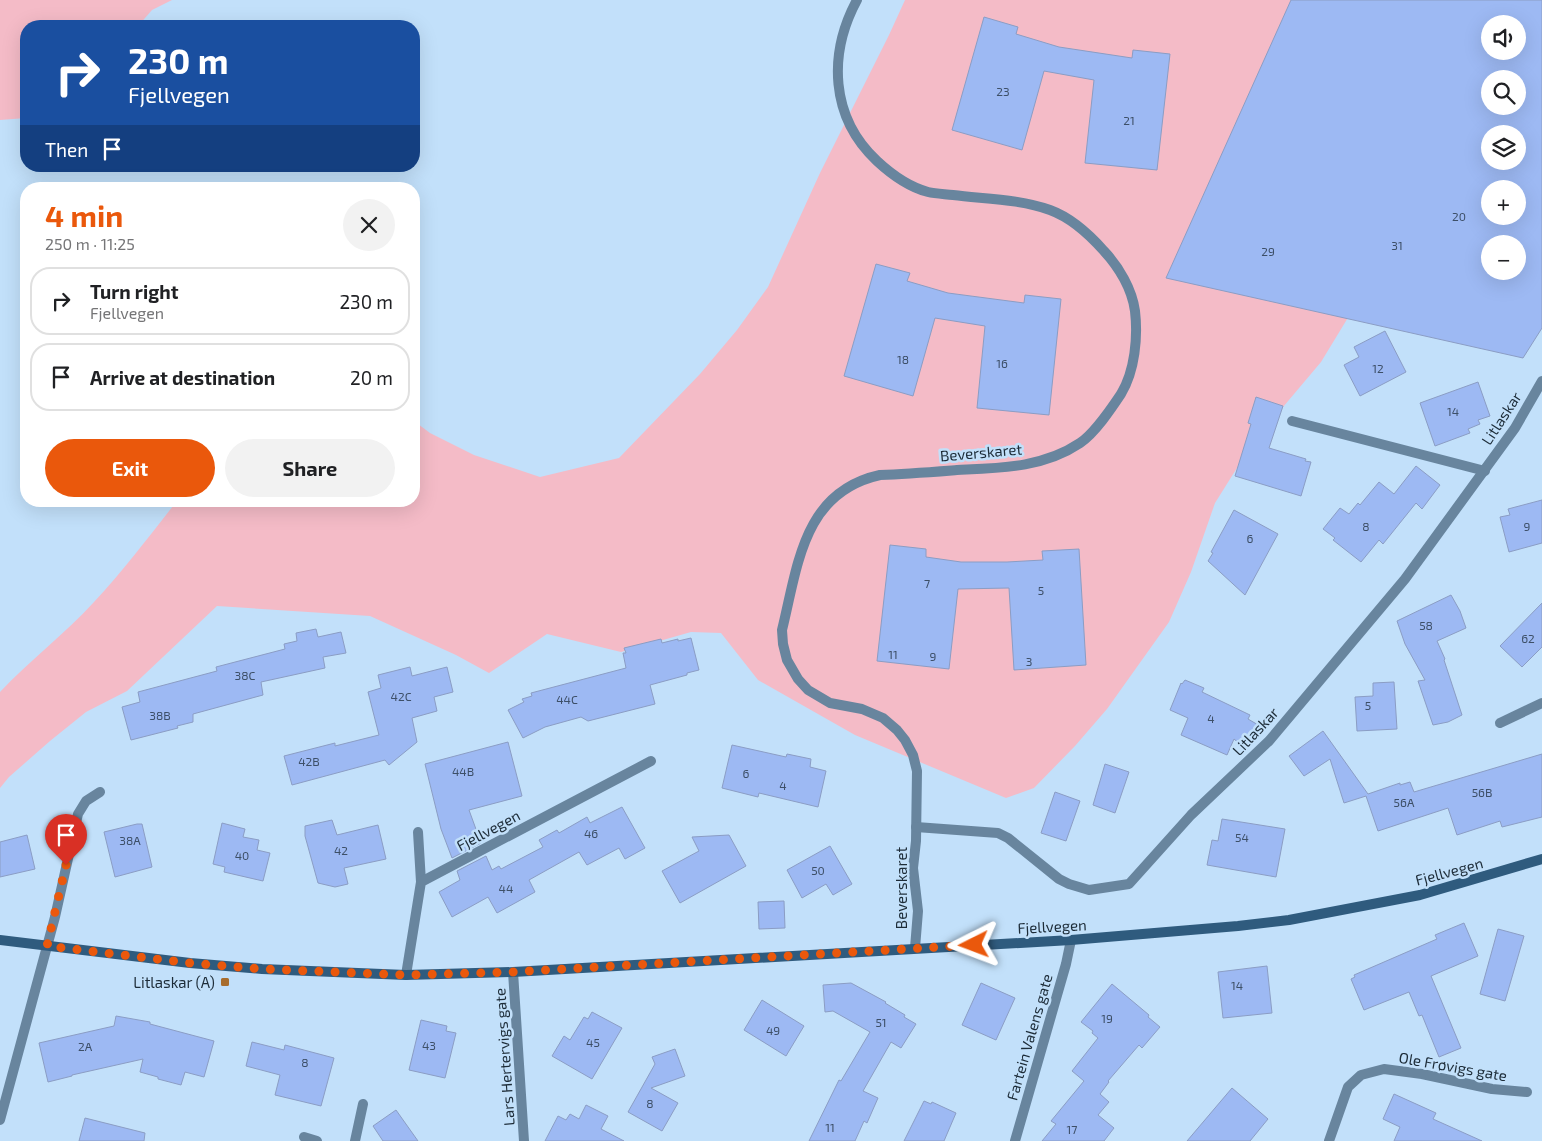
<!DOCTYPE html>
<meta charset="utf-8">
<style>
:root{--surface:#fff;--page:#f2f2f2;--text:#202124;--muted:#757577;--line:#e0e0e0;--accent:#ea580c}
body{margin:0;font-family:"Exo 2",sans-serif;background:var(--page);color:var(--text);height:100vh;display:flex;flex-direction:column;font-size:19px;white-space:nowrap}
*{box-sizing:border-box;margin:0}
p{font-size:16px;color:var(--muted)}
.icon{flex:none;width:28px;height:28px;fill:none;stroke:currentColor;stroke-width:2;stroke-linecap:round;stroke-linejoin:round}
.map{position:relative;flex:1;overflow:hidden}
.drawer{position:absolute;left:20px;top:182px;width:400px;height:325px;display:flex;flex-direction:column;background:var(--surface);border-radius:20px;box-shadow:0 5px 20px #0002}
.drawer>*{flex:none}
.banner{position:absolute;left:20px;top:20px;width:400px;height:152px;border-radius:20px;box-shadow:0 5px 20px #0002;background:#1a4fa0;color:#fff;overflow:hidden}
.buttons{position:absolute;left:1481px;top:15px;display:grid;gap:10px}
.buttons a{display:grid;place-items:center;width:45px;height:45px;border-radius:50%;background:var(--surface);box-shadow:0 5px 20px #0002;font-size:25px}
.pin{position:absolute;display:grid;place-items:center;width:42px;height:42px;color:#fff;margin:-51px -21px;border-radius:50% 50% 50% 0;rotate:-45deg;box-shadow:0 0 5px #0007}
.pin .icon{rotate:45deg}
.me{position:absolute;width:55px;margin:-28px;rotate:267deg;stroke-linejoin:round;filter:drop-shadow(0 0 4px #0008)}
.turn{display:flex;align-items:center;gap:18px;height:105px;padding:0 25px;font-size:22px}
.turn .icon{width:65px;height:65px;stroke-width:2.5}
.turn b{display:block;font-size:35px;line-height:42px}
.then{display:flex;align-items:center;height:48px;padding:0 25px;background:#0003;gap:10px;font-size:19px}
.round{display:grid;place-items:center;flex:none;width:52px;height:52px;border-radius:26px;background:var(--page)}
.overview{display:flex;align-items:center;justify-content:space-between;height:85px;padding:0 25px}
h1{font-size:30px;font-weight:700;line-height:38px;color:var(--accent)}
.primary-button{display:flex;gap:10px;margin-top:auto;padding:10px 25px}
.primary-button a{flex:1;height:58px;border-radius:30px;background:var(--accent);color:#fff;font-size:20px;font-weight:700;line-height:58px;text-align:center}
.primary-button a+a{background:var(--page);color:var(--text)}
ul{padding:0;list-style:none}
li{display:flex;align-items:center;gap:15px;height:68px;margin:0 10px 8px;padding:0 15px;border:2px solid var(--line);border-radius:20px}
li div{flex:1}
li b{display:block;font-size:19px}
li em{font-style:normal}
.map>svg:first-child{display:block}
.green{fill:#f4bbc7}
.building{fill:#9db9f3;stroke:#8b9dc4;fill-rule:evenodd}
.lines{fill:none;stroke-linecap:round;stroke-linejoin:round}
.minor{stroke:#68859e;stroke-width:10}
.secondary{stroke:#2f5b7e;stroke-width:10}
.route{stroke:#ea580c;stroke-width:9;stroke-dasharray:0 16.2}
.poi-dot{fill:#a76c2d;stroke:#c2e0fa;stroke-width:2}
.labels{text-anchor:middle;dominant-baseline:central;stroke-width:5;stroke-linejoin:round;paint-order:stroke}
.number-label{font-size:12px;fill:#3d4f67}
.street-label{font-size:15px;fill:#1d2c38;stroke:#c2e0fa}
.poi-label{font-size:15px;fill:#1d2c38;stroke:#c2e0fa;text-anchor:end}
</style>
<div class="map">
<svg width="1542" height="1141" viewBox="0 0 1542 1141">
<rect width="100%" height="100%" fill="#c2e0fa"/>
<g class="green">
<path d="M 0,0 L 172,0 L 152,10 L 138,26 L 26,26 L 26,118 L 0,120 Z"/>
<path d="M 905,0 L 1483,0 L 1349,316 L 1321,362 L 1252,444 L 1215,503 L 1191,572 L 1169,622 L 1107,709 L 1075,746 L 1034,788 L 1006,798 L 855,735 L 758,680 L 721,633 L 691,632 L 621,652 L 547,634 L 489,673 L 456,655 L 370,616 L 217,606 L 127,691 L 86,712 L 50,741 L 9,777 L 0,788 L 0,692 C 30,660 65,634 94,602 C 124,570 150,535 177,501 L 414,501 L 414,421 L 430,433 L 474,455 L 540,477 L 619,458 L 700,374 L 737,330 L 768,287 L 820,173 L 889,35 Z"/>
</g>
<g class="building">
<path d="M 1291,0 L 1542,0 L 1542,328 L 1523,358 L 1166,278 ZM 1490,24 L 1518,24 L 1518,51 L 1490,51 ZM 1490,79 L 1518,79 L 1518,106 L 1490,106 ZM 1490,134 L 1518,134 L 1518,161 L 1490,161 ZM 1490,189 L 1518,189 L 1518,216 L 1490,216 ZM 1490,244 L 1518,244 L 1518,271 L 1490,271 Z"/>
<path d="M 984,17 L 1018,27 L 1016,34 L 1059,47 L 1132,58 L 1133,50 L 1170,54 L 1157,170 L 1085,163 L 1094,80 L 1044,71 L 1022,150 L 952,130 Z"/>
<path d="M 876,264 L 910,273 L 907,281 L 948,293 L 1024,303 L 1025,295 L 1061,299 L 1049,415 L 977,408 L 985,326 L 935,318 L 913,396 L 844,376 Z"/>
<path d="M 1385,331 L 1406,372 L 1360,396 L 1344,365 L 1359,357 L 1354,347 Z"/>
<path d="M 1478,382 L 1490,416 L 1478,420 L 1480,424 L 1468,429 L 1470,433 L 1435,446 L 1420,403 Z"/>
<path d="M 1256,397 L 1283,406 L 1269,448 L 1306,459 L 1305,461 L 1311,462 L 1301,496 L 1235,476 L 1251,424 L 1248,423 Z"/>
<path d="M 1416,466 L 1440,485 L 1422,509 L 1416,503 L 1383,544 L 1379,540 L 1361,562 L 1333,540 L 1335,538 L 1323,529 L 1340,508 L 1349,514 L 1358,503 L 1360,505 L 1379,482 L 1394,494 Z"/>
<path d="M 1542,500 L 1542,543 L 1509,552 L 1500,517 L 1510,515 L 1508,509 Z"/>
<path d="M 1234,510 L 1278,534 L 1245,595 L 1208,561 L 1213,553 L 1211,552 Z"/>
<path d="M 890,545 L 926,549 L 926,557 L 961,562 L 1007,562 L 1043,560 L 1042,551 L 1079,549 L 1086,665 L 1014,670 L 1009,588 L 958,589 L 949,669 L 877,661 Z"/>
<path d="M 1451,595 L 1460,611 L 1466,628 L 1437,641 L 1445,659 L 1444,660 L 1462,715 L 1448,722 L 1433,725 L 1418,681 L 1425,680 L 1405,644 L 1397,621 Z"/>
<path d="M 1542,603 L 1542,647 L 1522,667 L 1500,646 Z"/>
<path d="M 316,629 L 318,637 L 341,632 L 346,653 L 323,657 L 325,668 L 261,682 L 263,695 L 193,714 L 193,722 L 177,726 L 178,728 L 131,740 L 122,707 L 140,702 L 138,692 L 217,671 L 216,667 L 285,649 L 284,644 L 297,641 L 296,633 Z"/>
<path d="M 691,638 L 699,670 L 687,673 L 687,675 L 650,685 L 655,704 L 588,721 L 581,717 L 545,727 L 523,738 L 508,710 L 524,702 L 522,699 L 532,696 L 531,693 L 626,668 L 623,653 L 626,653 L 624,648 L 661,639 L 662,643 L 678,639 L 678,641 Z"/>
<path d="M 410,667 L 412,676 L 447,667 L 453,692 L 434,697 L 437,711 L 412,718 L 417,742 L 389,765 L 385,760 L 292,785 L 284,756 L 335,743 L 335,746 L 379,735 L 368,692 L 381,688 L 378,675 Z"/>
<path d="M 1185,680 L 1204,688 L 1202,692 L 1250,715 L 1248,719 L 1260,726 L 1260,736 L 1247,750 L 1234,739 L 1227,755 L 1181,735 L 1188,718 L 1170,710 L 1181,683 L 1182,684 Z"/>
<path d="M 1394,682 L 1397,729 L 1357,731 L 1355,697 L 1373,696 L 1373,683 Z"/>
<path d="M 1323,731 L 1368,794 L 1400,783 L 1400,785 L 1410,782 L 1414,792 L 1542,754 L 1542,817 L 1502,827 L 1500,821 L 1457,835 L 1448,808 L 1378,831 L 1366,796 L 1344,803 L 1330,759 L 1304,776 L 1289,756 Z"/>
<path d="M 508,742 L 522,796 L 469,810 L 481,843 L 452,858 L 441,829 L 425,764 Z"/>
<path d="M 732,745 L 786,757 L 787,754 L 811,759 L 810,767 L 826,771 L 818,807 L 759,793 L 758,797 L 722,788 Z"/>
<path d="M 1105,764 L 1129,772 L 1115,813 L 1093,805 Z"/>
<path d="M 1055,792 L 1080,801 L 1066,841 L 1041,833 Z"/>
<path d="M 622,807 L 645,848 L 625,859 L 619,848 L 587,865 L 579,852 L 529,880 L 535,892 L 497,913 L 488,897 L 452,917 L 439,892 L 460,880 L 457,871 L 486,856 L 492,870 L 499,866 L 501,869 L 543,847 L 539,840 L 557,830 L 559,833 L 587,817 L 590,823 Z"/>
<path d="M 1222,819 L 1285,829 L 1276,877 L 1207,865 L 1212,840 L 1218,841 Z"/>
<path d="M 332,820 L 337,835 L 378,825 L 386,859 L 344,868 L 348,884 L 335,887 L 318,883 L 305,836 L 305,826 Z"/>
<path d="M 222,823 L 245,829 L 243,837 L 259,840 L 257,850 L 270,853 L 263,881 L 224,872 L 225,867 L 213,864 Z"/>
<path d="M 137,824 L 142,824 L 152,867 L 115,877 L 104,832 Z"/>
<path d="M 27,835 L 35,869 L 0,877 L 0,842 Z"/>
<path d="M 729,835 L 746,866 L 680,903 L 662,871 L 699,851 L 692,837 Z"/>
<path d="M 830,846 L 852,884 L 833,895 L 826,884 L 802,898 L 787,870 Z"/>
<path d="M 784,901 L 785,928 L 759,929 L 758,902 Z"/>
<path d="M 1464,923 L 1478,956 L 1431,976 L 1461,1048 L 1439,1057 L 1422,1015 L 1419,1016 L 1409,992 L 1364,1010 L 1351,979 L 1355,977 L 1354,975 L 1437,939 L 1435,935 Z"/>
<path d="M 1498,929 L 1524,936 L 1505,1001 L 1480,994 Z"/>
<path d="M 1267,966 L 1272,1013 L 1223,1018 L 1218,972 Z"/>
<path d="M 851,983 L 886,1002 L 885,1003 L 905,1015 L 904,1017 L 916,1024 L 901,1048 L 891,1042 L 863,1091 L 878,1098 L 867,1123 L 864,1121 L 855,1141 L 809,1141 L 839,1080 L 841,1081 L 870,1032 L 833,1011 L 825,1012 L 823,985 Z"/>
<path d="M 981,983 L 1015,998 L 996,1040 L 962,1025 Z"/>
<path d="M 1112,984 L 1149,1015 L 1148,1017 L 1160,1027 L 1142,1048 L 1139,1045 L 1108,1081 L 1109,1082 L 1100,1094 L 1109,1102 L 1098,1115 L 1114,1128 L 1104,1141 L 1042,1141 L 1056,1124 L 1051,1121 L 1084,1081 L 1072,1071 L 1098,1038 L 1092,1033 L 1093,1031 L 1081,1022 Z"/>
<path d="M 762,1000 L 804,1026 L 786,1056 L 744,1030 Z"/>
<path d="M 592,1012 L 622,1028 L 592,1079 L 552,1056 L 564,1036 L 570,1040 L 584,1017 L 588,1019 Z"/>
<path d="M 116,1016 L 150,1022 L 150,1024 L 214,1041 L 204,1077 L 185,1072 L 181,1085 L 158,1079 L 158,1077 L 140,1072 L 143,1059 L 72,1075 L 72,1076 L 48,1082 L 39,1043 L 114,1026 Z"/>
<path d="M 421,1020 L 447,1026 L 446,1031 L 456,1033 L 445,1078 L 409,1070 Z"/>
<path d="M 252,1042 L 284,1050 L 285,1045 L 334,1058 L 321,1106 L 275,1095 L 280,1075 L 246,1066 Z"/>
<path d="M 675,1049 L 685,1076 L 651,1088 L 678,1103 L 662,1131 L 628,1112 L 655,1064 L 652,1057 Z"/>
<path d="M 1232,1088 L 1268,1119 L 1250,1141 L 1187,1141 Z"/>
<path d="M 1394,1094 L 1436,1113 L 1433,1119 L 1482,1141 L 1394,1141 L 1400,1127 L 1383,1119 Z"/>
<path d="M 924,1101 L 931,1104 L 932,1102 L 956,1113 L 944,1141 L 904,1141 Z"/>
<path d="M 586,1105 L 608,1116 L 601,1129 L 624,1141 L 545,1141 L 558,1116 L 566,1120 L 570,1114 L 579,1119 Z"/>
<path d="M 396,1110 L 418,1141 L 383,1141 L 373,1126 Z"/>
<path d="M 85,1118 L 145,1133 L 144,1141 L 79,1141 Z"/>
</g>
<g class="lines">
<g class="minor">
<path d="M 857,0 C 828,54 830,117 877,161 C 891,174 909,187 928,192 C 936,194 945,194 953,195 C 985,199 1020,199 1050,210 C 1072,218 1089,234 1104,251 C 1119,267 1132,289 1135,311 C 1138,337 1135,371 1121,394 C 1111,409 1095,433 1080,443 C 1043,468 999,468 957,470 C 931,472 906,474 880,475 C 803,492 798,565 782,630 L 783,644 L 787,660 L 798,679 L 808,690 L 830,703 L 862,709 L 883,718 L 897,730 L 905,740 L 913,755 L 917,771 L 916,841 L 913,868 L 918,911 L 915,948"/>
<path d="M 1292,421 L 1485,471"/>
<path d="M 1500,723 L 1542,703"/>
<path d="M 916,827 L 998,833 L 1008,838 L 1059,879 L 1069,884 L 1089,890 L 1129,884 L 1191,815 L 1269,741 L 1405,579 L 1515,428 L 1542,381"/>
<path d="M 418,832 L 421,882"/>
<path d="M 513,972 L 524,1141"/>
<path d="M 406,975 L 421,882 L 651,761"/>
<path d="M 0,1120 L 55,917 L 78,814 L 86,801 L 100,792"/>
<path d="M 304,1137 L 317,1141"/>
<path d="M 355,1141 L 363,1104"/>
<path d="M 1015,1141 L 1066,964 L 1071,940"/>
<path d="M 1329,1141 L 1348,1087 L 1361,1075 L 1384,1069 L 1422,1074 L 1492,1089 L 1527,1092"/>
</g>
<path class="secondary" d="M 0,940 L 190,963 L 262,969 L 406,975 L 513,972 L 1071,940 L 1238,926 L 1289,920 L 1420,895 L 1542,859"/>
</g>
<g class="lines">
<path class="route" d="M 66,865 L 47,946 L 190,963 L 262,969 L 406,975 L 513,972 L 974,945"/>
</g>
<rect class="poi-dot" x="220" y="977" width="10" height="10" rx="2.5"/>
<g class="labels">
<g class="number-label">
<text x="1003" y="91">23</text>
<text x="1129" y="120">21</text>
<text x="1459" y="216">20</text>
<text x="1397" y="245">31</text>
<text x="1268" y="251">29</text>
<text x="903" y="359">18</text>
<text x="1002" y="363">16</text>
<text x="1378" y="368">12</text>
<text x="1453" y="411">14</text>
<text x="1366" y="526">8</text>
<text x="1527" y="526">9</text>
<text x="1250" y="538">6</text>
<text x="927" y="583">7</text>
<text x="1041" y="590">5</text>
<text x="1426" y="625">58</text>
<text x="1528" y="638">62</text>
<text x="893" y="654">11</text>
<text x="933" y="656">9</text>
<text x="1029" y="661">3</text>
<text x="245" y="675">38C</text>
<text x="401" y="696">42C</text>
<text x="567" y="699">44C</text>
<text x="1368" y="705">5</text>
<text x="160" y="715">38B</text>
<text x="1211" y="718">4</text>
<text x="309" y="761">42B</text>
<text x="463" y="771">44B</text>
<text x="746" y="773">6</text>
<text x="783" y="785">4</text>
<text x="1482" y="792">56B</text>
<text x="1404" y="802">56A</text>
<text x="591" y="833">46</text>
<text x="1242" y="837">54</text>
<text x="130" y="840">38A</text>
<text x="341" y="850">42</text>
<text x="242" y="855">40</text>
<text x="818" y="870">50</text>
<text x="506" y="888">44</text>
<text x="1237" y="985">14</text>
<text x="1107" y="1018">19</text>
<text x="881" y="1022">51</text>
<text x="773" y="1030">49</text>
<text x="593" y="1042">45</text>
<text x="429" y="1045">43</text>
<text x="85" y="1046">2A</text>
<text x="305" y="1062">8</text>
<text x="650" y="1103">8</text>
<text x="830" y="1127">11</text>
<text x="1072" y="1129">17</text>
</g>
<g class="street-label">
<text transform="translate(1501 418) rotate(-57)">Litlaskar</text>
<text transform="translate(981 452) rotate(-5)">Beverskaret</text>
<text transform="translate(1255 731) rotate(-47)">Litlaskar</text>
<text transform="translate(488 830) rotate(-28)">Fjellvegen</text>
<text transform="translate(1449 871) rotate(-15)">Fjellvegen</text>
<text transform="translate(901 888) rotate(-90)">Beverskaret</text>
<text transform="translate(1052 926) rotate(-3)">Fjellvegen</text>
<text transform="translate(1029 1037) rotate(-74)">Fartein Valens gate</text>
<text transform="translate(504 1057) rotate(-94)">Lars Hertervigs gate</text>
<text transform="translate(1453 1066) rotate(10)">Ole Frøvigs gate</text>
</g>
<g class="poi-label">
<text x="215" y="982">Litlaskar (A)</text>
</g>
</g>
</svg>
<div class="buttons">
<a><svg class="icon" aria-label="sound" viewBox="0 0 24 24"><path d="M4 9h4l5-4v14l-5-4H4zM17 9q2 3 0 6"/></svg></a>
<a><svg class="icon" aria-label="search" viewBox="0 0 24 24"><circle cx="10" cy="10" r="6"/><path d="M15 15l6 6"/></svg></a>
<a><svg class="icon" aria-label="layers" viewBox="0 0 24 24"><path d="M12 4l9 5-9 5-9-5zM3 14l9 5 9-5"/></svg></a>
<a>+</a>
<a>−</a>
</div>
<div class="pin" style="left:66px;top:865px;background:#d93025"><svg class="icon" aria-label="arrive" viewBox="0 0 24 24"><path d="M6 21V4h12l-3 4 3 4H6"/></svg></div>
<svg class="me" style="left:974px;top:945px" viewBox="-20 -20 40 40"><path d="M0-17L14 15 0 8-14 15z" fill="#ea580c" stroke="#fff" stroke-width="4"/></svg>
<div class="banner">
<div class="turn"><svg class="icon" aria-label="right" viewBox="0 0 24 24"><path d="M7 20v-9h11M14 6l5 5-5 5"/></svg><div><b>230 m</b>Fjellvegen</div></div>
<div class="then">Then<svg class="icon" aria-label="arrive" viewBox="0 0 24 24"><path d="M6 21V4h12l-3 4 3 4H6"/></svg></div>
</div>
<section class="drawer">
<div class="overview"><div><h1>4 min</h1><p>250 m · 11:25</p></div><a class="round"><svg class="icon" aria-label="close" viewBox="0 0 24 24"><path d="M6 6l12 12M18 6L6 18"/></svg></a></div>
<ul>
<li><svg class="icon" aria-label="right" viewBox="0 0 24 24"><path d="M7 20v-9h11M14 6l5 5-5 5"/></svg><div><b>Turn right</b><p>Fjellvegen</p></div><em>230 m</em></li>
<li><svg class="icon" aria-label="arrive" viewBox="0 0 24 24"><path d="M6 21V4h12l-3 4 3 4H6"/></svg><div><b>Arrive at destination</b></div><em>20 m</em></li>
</ul>
<div class="primary-button"><a>Exit</a><a>Share</a></div>
</section>
</div>
